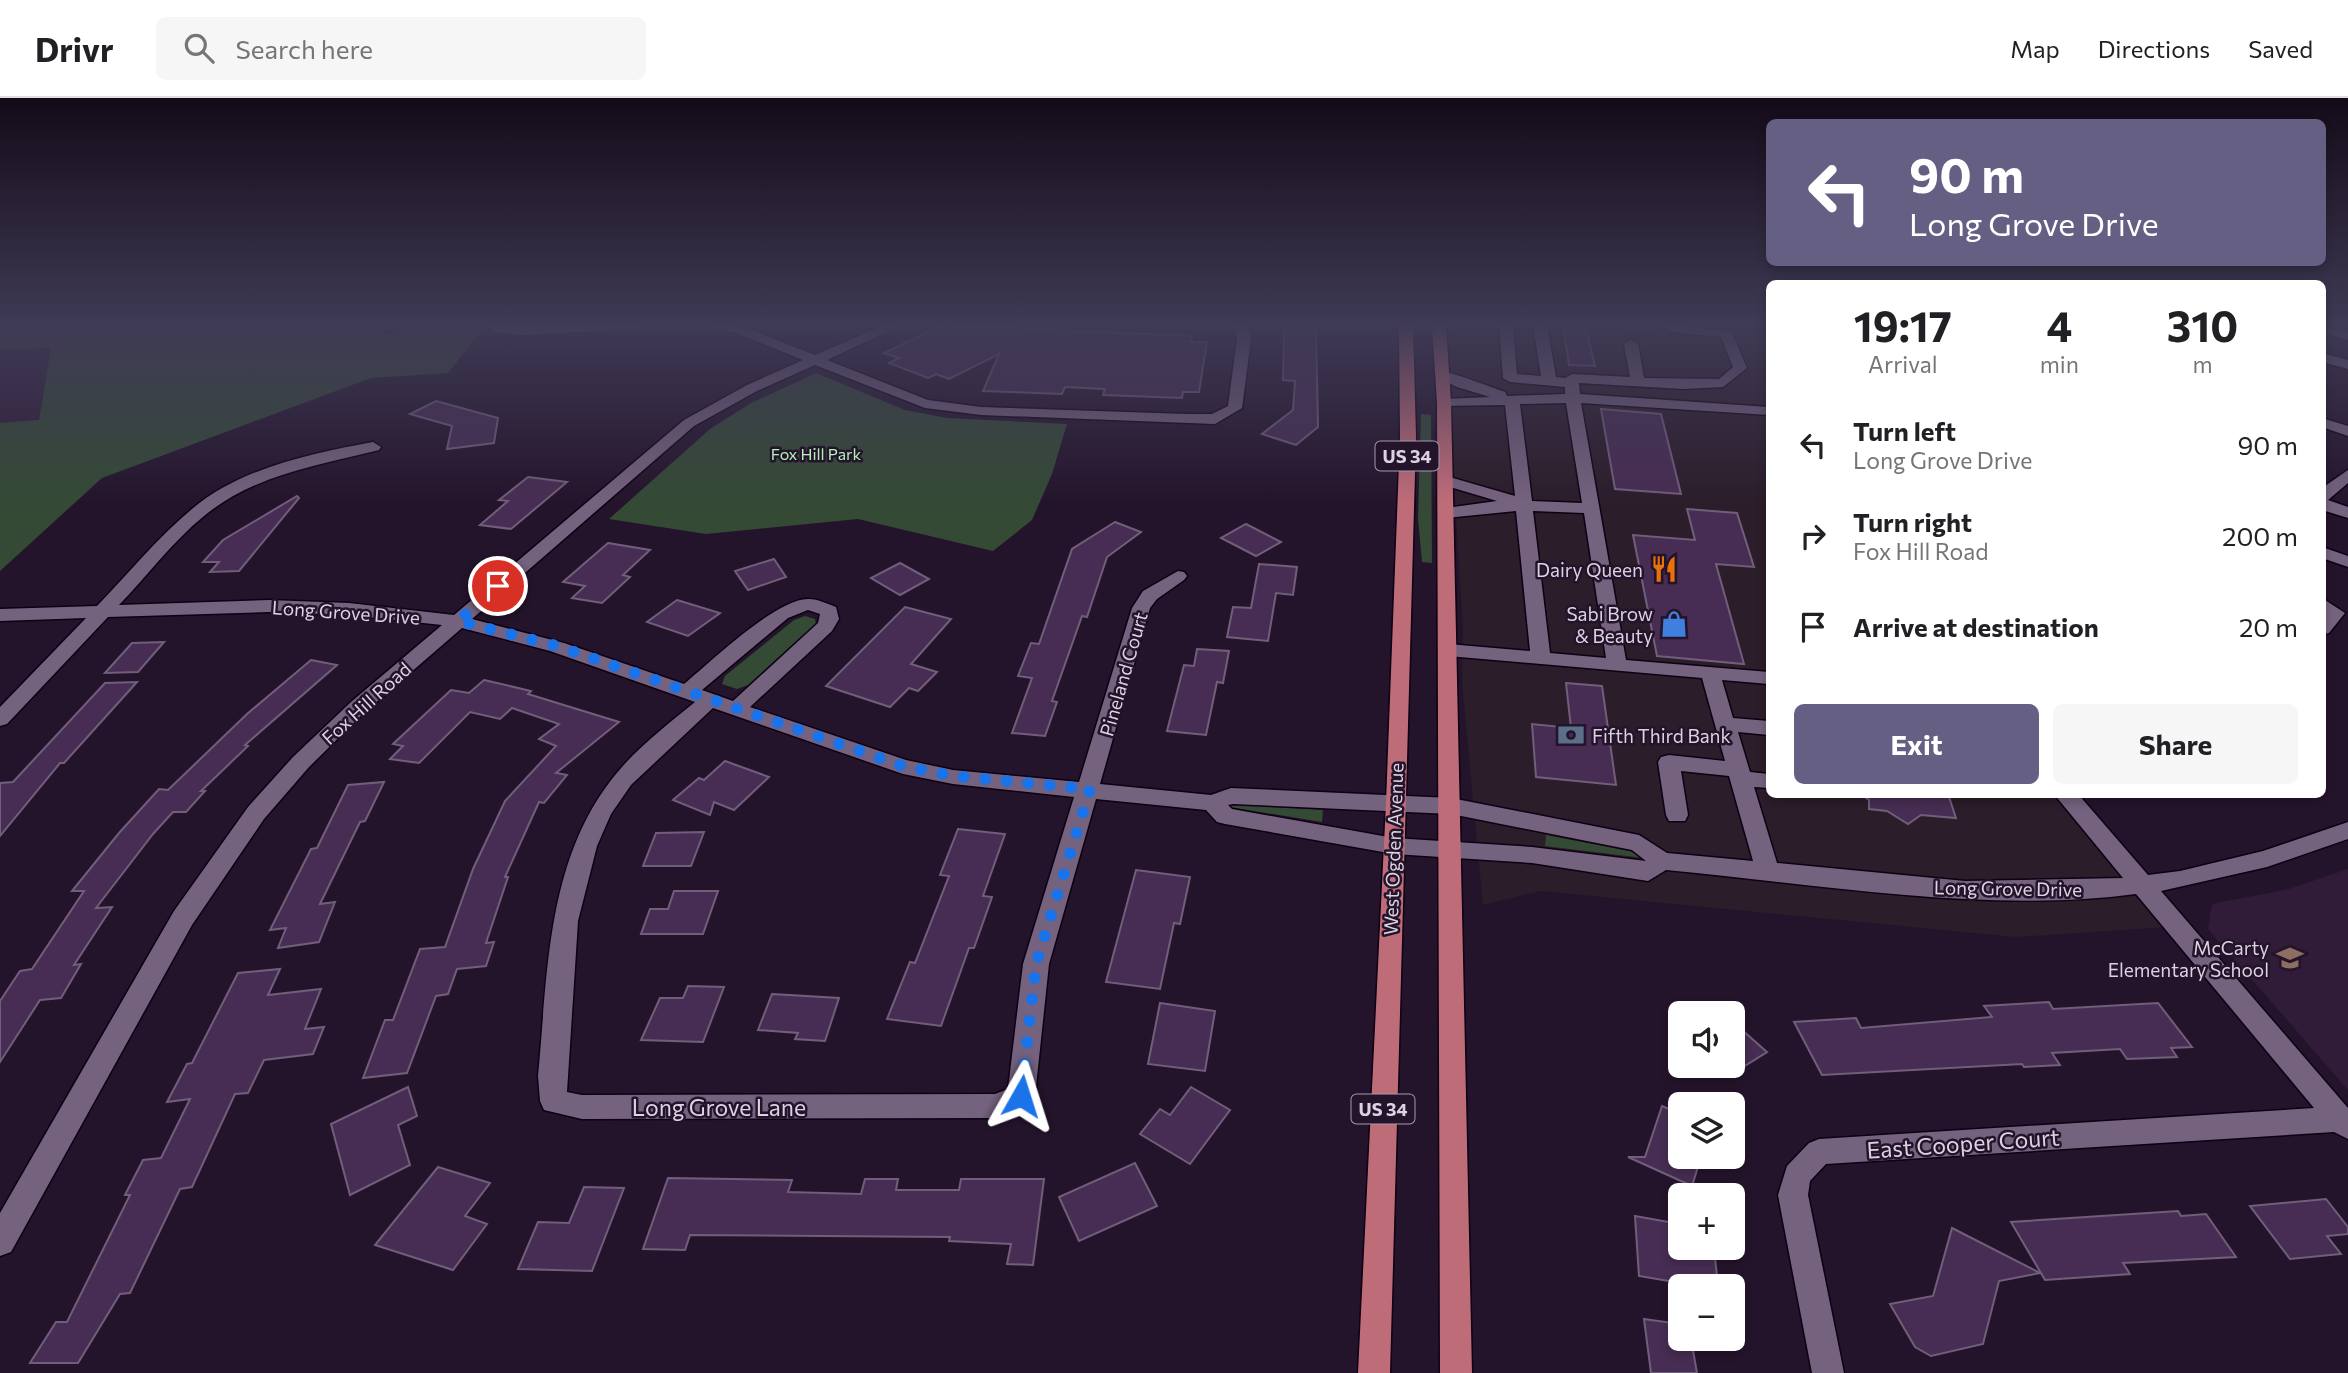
<!DOCTYPE html>
<meta charset="utf-8">
<style>
:root{--surface:#fff;--page:#f6f6f6;--text:#202124;--muted:#757577;--line:#e0e0e0;--accent:#645f83}
body{margin:0;font-family:Commissioner,sans-serif;background:var(--page);color:var(--text);height:100vh;display:flex;flex-direction:column;font-size:26px;white-space:nowrap}
*{box-sizing:border-box;margin:0}
p{font-size:23px;color:var(--muted)}
.icon{flex:none;width:38px;height:38px;fill:none;stroke:currentColor;stroke-width:2;stroke-linecap:round;stroke-linejoin:round}
.map{position:relative;flex:1;overflow:hidden}
.sheet{position:absolute;left:1766px;top:182px;width:560px;height:518px;display:flex;flex-direction:column;background:var(--surface);border-radius:10px;box-shadow:0 4px 10px #0003}
.sheet>*{flex:none}
.top-card{position:absolute;left:1766px;top:21px;width:560px;height:147px;border-radius:10px;box-shadow:0 4px 10px #0003;background:#645f83;color:#fff;overflow:hidden}
.tools{position:absolute;left:1668px;top:903px;display:grid;gap:14px}
.tools a{display:grid;place-items:center;width:77px;height:77px;border-radius:10px;background:var(--surface);box-shadow:0 4px 10px #0003;font-size:35px}
.pin{position:absolute;display:grid;place-items:center;width:60px;height:60px;color:#fff;margin:-30px;border:4px solid #fff;border-radius:50%;box-shadow:0 2px 7px #0007}
.me{position:absolute;width:77px;margin:-38px;rotate:6deg;stroke-linejoin:round;filter:drop-shadow(0 0 5px #0008)}
.turn{display:flex;align-items:center;gap:24px;height:147px;padding:0 28px;font-size:32px}
.turn .icon{width:91px;height:91px;stroke-width:2.5}
.turn b{display:block;font-size:49px;line-height:60px}
.eta{display:flex;justify-content:space-evenly;align-items:center;height:119px;text-align:center}
.eta b{font-size:42px;font-weight:700;line-height:49px}
.button{display:flex;gap:14px;margin-top:auto;padding:14px 28px}
.button a{flex:1;height:80px;border-radius:10px;background:var(--accent);color:#fff;font-size:28px;font-weight:700;line-height:80px;text-align:center}
.button a+a{background:var(--page);color:var(--text)}
ul{padding:0;list-style:none}
li{display:flex;align-items:center;gap:21px;height:91px;padding:0 28px}
li div{flex:1}
li b{display:block;font-size:26px}
li em{font-style:normal}
header{display:flex;align-items:center;gap:42px;box-sizing:border-box;height:98px;padding:0 35px;background:var(--surface);border-bottom:2px solid var(--line)}
header strong{font-size:33px}
nav{display:flex;gap:38px;margin-inline-start:auto;font-size:24px}
.search{width:490px;height:63px;background:var(--page);display:flex;align-items:center;gap:18px;box-sizing:border-box;padding:0 24px;border-radius:10px;color:var(--muted);font-size:26px}
.map>svg:first-child{display:block}
.commercial{fill:#2b1d2a}
.built{fill:#301c38}
.green{fill:#344a35}
.building{fill:#472d53;stroke:#715e7a;stroke-width:2}
.lines{fill:none;stroke-linecap:round;stroke-linejoin:round}
.minor-tunnel{stroke:#403046;stroke-width:15;stroke-dasharray:15 8;stroke-linecap:butt}
.minor-casing{stroke:#0d0113;stroke-width:3}
.major-casing{stroke:#0d0113;stroke-width:3}
.minor{fill:#75627e;fill-rule:evenodd}
.major{fill:#bf6c79;fill-rule:evenodd}
.route{stroke:#1a73e8;stroke-width:12;stroke-dasharray:0 21.6}
.labels{text-anchor:middle;dominant-baseline:central;stroke-width:5;stroke-linejoin:round;paint-order:stroke}
.far-park-label{font-size:16px;fill:#b3f1b6;stroke:#24142b}
.shield{fill:#24142b;stroke:#a699ab;stroke-width:2}
.shield-label{font-size:18px;font-weight:bold;fill:#ddd2e2}
.poi-label{font-size:19px;fill:#ddd2e2;stroke:#24142b;text-anchor:end}
.street-label{font-size:19px;fill:#ddd2e2;stroke:#24142b}
.near-street-label{font-size:23px;fill:#ddd2e2;stroke:#24142b}
</style>
<header>
<strong>Drivr</strong>
<div class="search"><svg class="icon" aria-label="search" viewBox="0 0 24 24"><circle cx="10" cy="10" r="6"/><path d="M15 15l6 6"/></svg>Search here</div>
<nav><a>Map</a><a>Directions</a><a>Saved</a></nav>
</header>
<div class="map">
<svg width="2348" height="1275" viewBox="0 0 2348 1275">
<rect width="100%" height="100%" fill="#24142b"/>
<path class="commercial" d="M 1444,227 L 1769,227 L 1769,696 L 2070,697 L 2182,828 L 2016,839 L 1541,793 L 1483,807 L 1462,585 L 1463,532 Z"/>
<g class="built">
<path d="M 51,250 L 39,322 L 0,358 L 0,252 Z"/>
<path d="M 2348,771 L 2348,992 L 2208,831 L 2212,806 L 2289,791 Z"/>
</g>
<g class="green">
<path d="M 0,227 L 385,227 L 379,236 L 479,229 L 481,233 L 448,275 L 371,280 L 102,380 L 0,473 L 0,325 L 39,322 L 51,250 L 0,252 Z"/>
<path d="M 816,275 L 905,312 L 947,320 L 1067,326 L 1052,376 L 1032,422 L 993,453 L 858,421 L 706,436 L 609,421 L 710,331 L 751,305 Z"/>
<path d="M 1421,316 L 1431,317 L 1432,465 L 1422,464 L 1418,420 Z"/>
<path d="M 805,518 L 815,521 L 816,527 L 748,587 L 737,591 L 722,586 L 725,578 L 794,522 Z"/>
<path d="M 1233,706 L 1323,712 L 1322,724 L 1229,709 Z"/>
<path d="M 1546,737 L 1640,755 L 1644,760 L 1545,748 Z"/>
</g>
<g class="building">
<path d="M 943,227 L 1192,238 L 1191,244 L 1207,244 L 1199,294 L 1183,294 L 1182,300 L 1103,297 L 1105,291 L 1065,289 L 1062,296 L 983,293 L 999,256 L 949,281 L 936,276 L 928,280 L 889,265 L 899,260 L 884,255 Z"/>
<path d="M 1284,227 L 1316,227 L 1318,329 L 1296,347 L 1262,336 L 1293,312 L 1295,283 L 1283,282 Z"/>
<path d="M 1563,227 L 1585,227 L 1595,268 L 1569,267 Z"/>
<path d="M 436,303 L 498,320 L 494,345 L 447,351 L 452,328 L 410,316 Z"/>
<path d="M 1601,311 L 1661,316 L 1681,396 L 1615,391 Z"/>
<path d="M 528,379 L 567,384 L 511,431 L 480,427 L 508,403 L 499,402 Z"/>
<path d="M 297,398 L 299,400 L 239,473 L 210,474 L 219,464 L 203,464 L 223,442 Z"/>
<path d="M 1687,411 L 1737,415 L 1754,469 L 1716,466 L 1744,566 L 1657,558 L 1633,437 L 1695,442 Z"/>
<path d="M 1115,424 L 1141,434 L 1107,459 L 1087,519 L 1082,518 L 1052,603 L 1057,604 L 1045,638 L 1012,635 L 1032,580 L 1018,578 L 1031,545 L 1039,546 L 1072,451 Z"/>
<path d="M 1246,426 L 1281,444 L 1256,458 L 1221,440 Z"/>
<path d="M 608,445 L 650,452 L 623,477 L 630,479 L 602,505 L 572,500 L 585,488 L 563,484 Z"/>
<path d="M 774,461 L 786,479 L 748,492 L 735,473 Z"/>
<path d="M 900,465 L 929,481 L 900,497 L 871,480 Z"/>
<path d="M 1259,466 L 1297,469 L 1293,497 L 1276,495 L 1268,543 L 1227,539 L 1233,509 L 1251,510 Z"/>
<path d="M 677,502 L 720,515 L 688,538 L 647,524 Z"/>
<path d="M 905,509 L 951,521 L 911,566 L 937,574 L 918,593 L 909,590 L 890,609 L 826,588 Z"/>
<path d="M 164,544 L 138,574 L 105,575 L 132,545 Z"/>
<path d="M 1197,551 L 1229,553 L 1223,585 L 1217,584 L 1206,637 L 1167,633 L 1184,567 L 1194,568 Z"/>
<path d="M 311,562 L 337,567 L 245,647 L 248,648 L 201,693 L 205,693 L 186,714 L 173,714 L 153,736 L 96,810 L 112,809 L 74,867 L 81,866 L 61,900 L 40,902 L 0,964 L 0,903 L 20,873 L 32,871 L 84,793 L 72,793 L 119,735 L 159,691 L 168,692 L 247,616 Z"/>
<path d="M 484,582 L 531,593 L 528,596 L 619,624 L 556,675 L 567,677 L 544,705 L 539,704 L 505,779 L 508,779 L 486,845 L 494,844 L 486,868 L 457,871 L 448,896 L 436,898 L 407,975 L 363,980 L 385,922 L 393,922 L 420,851 L 445,849 L 473,771 L 505,703 L 556,648 L 539,641 L 559,626 L 512,610 L 500,621 L 470,614 L 419,665 L 390,661 L 403,648 L 393,646 L 451,592 L 469,595 Z"/>
<path d="M 137,584 L 64,665 L 60,665 L 0,738 L 0,685 L 13,684 L 105,585 Z"/>
<path d="M 1566,585 L 1602,588 L 1616,687 L 1536,679 L 1532,626 L 1571,630 Z"/>
<path d="M 725,663 L 769,679 L 734,712 L 714,704 L 710,717 L 673,702 L 699,680 L 704,682 Z"/>
<path d="M 384,684 L 365,723 L 360,724 L 320,806 L 335,804 L 319,844 L 278,850 L 286,830 L 270,832 L 311,751 L 317,750 L 348,687 Z"/>
<path d="M 1861,696 L 1948,696 L 1956,720 L 1921,717 L 1908,726 L 1887,713 L 1869,711 L 1869,702 Z"/>
<path d="M 958,731 L 1005,736 L 983,798 L 992,799 L 974,850 L 969,850 L 941,928 L 887,921 L 910,864 L 915,865 L 949,778 L 940,777 Z"/>
<path d="M 704,734 L 691,768 L 643,768 L 656,735 Z"/>
<path d="M 1136,772 L 1190,779 L 1180,826 L 1174,825 L 1160,891 L 1106,884 Z"/>
<path d="M 674,793 L 718,793 L 703,836 L 641,836 L 650,811 L 668,811 Z"/>
<path d="M 280,871 L 268,897 L 321,891 L 305,931 L 324,929 L 313,956 L 264,962 L 248,995 L 235,996 L 192,1089 L 180,1091 L 130,1195 L 120,1196 L 78,1265 L 30,1265 L 56,1224 L 67,1224 L 130,1097 L 125,1097 L 143,1062 L 161,1060 L 190,1001 L 167,1004 L 187,966 L 192,965 L 238,875 Z"/>
<path d="M 688,888 L 724,889 L 703,944 L 641,942 L 660,900 L 683,900 Z"/>
<path d="M 772,896 L 839,900 L 825,943 L 795,941 L 798,935 L 758,932 Z"/>
<path d="M 2049,904 L 2053,911 L 2158,905 L 2192,949 L 2171,950 L 2177,959 L 2127,961 L 2120,951 L 2052,955 L 2060,967 L 2024,969 L 2022,966 L 1822,977 L 1794,924 L 1856,920 L 1861,930 L 1992,919 L 1984,908 Z"/>
<path d="M 1160,905 L 1215,913 L 1205,973 L 1148,966 Z"/>
<path d="M 1732,923 L 1767,954 L 1732,976 Z"/>
<path d="M 408,989 L 417,1018 L 398,1027 L 410,1067 L 350,1097 L 331,1026 Z"/>
<path d="M 1191,989 L 1230,1012 L 1190,1066 L 1140,1036 L 1160,1011 L 1170,1017 Z"/>
<path d="M 1662,1008 L 1680,1016 L 1680,1059 L 1701,1059 L 1692,1088 L 1628,1059 L 1645,1059 Z"/>
<path d="M 1135,1065 L 1157,1108 L 1079,1143 L 1059,1099 Z"/>
<path d="M 438,1069 L 490,1085 L 465,1118 L 487,1126 L 453,1172 L 375,1147 Z"/>
<path d="M 668,1080 L 792,1082 L 788,1094 L 861,1096 L 865,1081 L 898,1081 L 896,1092 L 959,1092 L 961,1081 L 1044,1081 L 1033,1167 L 1007,1166 L 1011,1146 L 949,1143 L 950,1139 L 690,1137 L 685,1152 L 643,1151 Z"/>
<path d="M 584,1089 L 624,1090 L 592,1173 L 518,1171 L 538,1124 L 569,1125 Z"/>
<path d="M 2326,1101 L 2348,1129 L 2348,1136 L 2327,1138 L 2341,1156 L 2290,1161 L 2250,1108 Z"/>
<path d="M 2178,1113 L 2181,1118 L 2206,1116 L 2236,1159 L 2123,1165 L 2130,1176 L 2045,1182 L 2011,1124 Z"/>
<path d="M 1635,1118 L 1680,1126 L 1680,1150 L 1714,1150 L 1718,1188 L 1698,1188 L 1639,1178 Z"/>
<path d="M 1952,1130 L 2040,1175 L 1999,1183 L 1983,1246 L 1931,1258 L 1915,1249 L 1890,1206 L 1933,1198 Z"/>
<path d="M 1644,1221 L 1680,1226 L 1680,1241 L 1691,1241 L 1697,1275 L 1651,1275 Z"/>
</g>
<g class="lines">
<path class="minor-tunnel" d="M 1631,227 L 1671,230"/>
<defs>
<g id="minor">
<path d="M 488,227 L 648,227 L 641,231 L 521,237 L 493,234 Z"/>
<path d="M 700,227 L 747,230 L 815,257 L 884,227 L 902,227 L 827,262 L 928,302 L 981,309 L 1186,316 L 1212,316 L 1228,308 L 1237,241 L 1236,232 L 1228,227 L 1248,227 L 1251,241 L 1242,310 L 1215,326 L 981,317 L 925,310 L 815,267 L 757,293 L 694,328 L 472,521 L 564,545 L 684,586 C 709,565 778,499 809,501 C 818,501 828,506 836,509 L 839,521 L 832,533 L 750,609 L 906,662 L 953,672 L 1079,684 L 1132,510 L 1143,493 L 1178,473 L 1184,474 L 1187,478 L 1184,482 L 1157,501 L 1150,510 L 1100,686 L 1211,697 L 1231,690 L 1451,700 L 1639,737 L 1667,755 L 1753,763 L 1729,678 L 1681,673 L 1688,717 L 1685,723 L 1669,723 L 1666,717 L 1658,664 L 1661,659 L 1669,657 L 1725,663 L 1702,580 L 1448,558 L 1438,552 L 1448,546 L 1530,553 L 1516,413 L 1446,420 L 1438,415 L 1446,410 L 1497,403 L 1440,386 L 1440,380 L 1446,378 L 1515,398 L 1505,307 L 1439,308 L 1437,305 L 1444,301 L 1490,299 L 1457,289 L 1437,279 L 1437,273 C 1446,271 1492,290 1505,294 L 1507,298 L 1565,296 L 1565,289 L 1510,284 L 1503,280 L 1499,227 L 1513,227 L 1517,276 L 1541,278 L 1533,227 L 1547,227 L 1556,279 L 1565,280 L 1572,276 L 1630,279 L 1624,246 L 1631,242 L 1638,246 L 1644,280 L 1719,281 L 1733,269 L 1721,239 L 1671,234 L 1664,230 L 1667,227 L 1731,233 L 1747,270 L 1723,289 L 1684,291 L 1579,285 L 1580,296 L 1769,309 L 1769,317 L 1581,305 L 1626,562 L 1769,574 L 1769,586 L 1722,582 L 1733,620 L 1769,623 L 1769,637 L 1738,634 L 1750,674 L 1769,676 L 1769,690 L 1754,689 L 1777,765 L 1965,783 L 2123,780 L 2054,696 L 2078,696 L 2148,777 L 2180,773 L 2263,753 L 2348,724 L 2348,741 L 2267,769 L 2161,793 L 2348,1010 L 2348,1041 L 2334,1034 L 1826,1066 L 1810,1083 L 1808,1097 L 1844,1275 L 1812,1275 L 1778,1097 L 1787,1068 L 1809,1045 L 1819,1041 L 2314,1010 L 2136,796 C 1987,816 1815,786 1666,772 L 1648,783 L 1532,765 L 1394,756 L 1225,726 L 1217,724 L 1206,712 L 1096,701 L 1049,866 L 1035,998 L 1031,1006 L 996,1020 L 582,1021 L 544,1012 L 540,1003 L 538,978 C 548,875 546,761 616,676 C 638,649 668,626 695,604 L 550,553 L 462,530 L 365,614 L 309,669 L 264,721 L 192,827 L 11,1154 L 0,1158 L 0,1115 L 174,813 L 248,709 L 293,659 L 351,604 L 442,527 L 349,517 L 269,514 L 108,519 L 7,626 L 0,628 L 0,609 L 86,520 L 0,523 L 0,511 L 97,508 C 128,476 158,439 192,411 C 240,370 313,355 373,344 L 381,349 L 379,352 C 319,367 253,377 204,418 C 173,443 147,478 119,507 L 269,502 L 349,505 L 454,517 L 684,322 L 747,287 L 803,262 L 739,236 ZM 1566,305 L 1582,405 L 1532,403 L 1520,306 ZM 1533,413 L 1584,415 L 1606,560 L 1550,555 ZM 808,512 L 820,516 L 818,525 L 733,603 L 702,592 L 788,520 ZM 713,610 L 903,676 L 953,686 L 1074,699 L 1023,866 L 1008,991 L 995,996 L 582,997 L 567,994 L 578,823 L 597,748 L 611,716 L 631,687 ZM 1233,706 L 1451,716 L 1632,752 L 1646,763 L 1532,749 L 1394,740 L 1232,711 L 1228,707 Z"/>
<path d="M 2322,227 L 2348,233 L 2348,242 L 2322,234 Z"/>
<path d="M 2322,255 L 2348,262 L 2348,271 L 2322,264 Z"/>
<path d="M 2322,320 L 2348,328 L 2348,338 L 2322,329 Z"/>
<path d="M 2348,372 L 2348,385 L 2328,402 L 2348,409 L 2348,420 L 2322,412 L 2322,390 Z"/>
<path d="M 2322,449 L 2348,458 L 2348,469 L 2322,460 Z"/>
<path d="M 2322,500 L 2345,515 L 2329,535 L 2322,537 L 2325,516 Z"/>
</g>
<g id="major">
<path d="M 1399,227 L 1413,227 L 1416,339 L 1390,1275 L 1358,1275 L 1386,705 L 1400,339 Z"/>
<path d="M 1432,227 L 1446,227 L 1451,305 L 1472,1275 L 1440,1275 L 1437,305 Z"/>
</g>
</defs>
<use href="#minor" class="minor-casing"/>
<use href="#major" class="major-casing"/>
<use href="#minor" class="minor"/>
<use href="#major" class="major"/>
</g>
<linearGradient id="sky" x2="0" y2="1"><stop stop-color="#140b18"/><stop offset="0.56" stop-color="#3f3a55"/><stop offset="1" stop-color="#3f3a55" stop-opacity="0"/></linearGradient>
<rect width="2348" height="405" fill="url(#sky)"/>
<g class="lines">
<path class="route" d="M 498,488 L 458,523 L 557,548 L 903,668 L 953,678 L 1090,691 L 1036,866 L 1021,998"/>
</g>
<defs>
<symbol id="restaurant-bare" viewBox="-9 -9 18 18"><path d="M-5-6h1v4h1v-4h1v4h1v-4h1v5L-1.5 .5V6h-2V.5L-5-1ZM5-6V6H3V1.5H1.5Q1.5-4 5-6Z" fill="#e8710a" stroke="#24142b" stroke-width="2.5" paint-order="stroke"/></symbol>
<symbol id="shop-bare" viewBox="-9 -9 18 18"><path d="M-5-2.5h2.3a2.7 3.5 0 0 1 5.4 0H5L5.5 6h-11ZM-1.5-2.5h3a1.5 2.3 0 0 0-3 0Z" fill="#3f7fe0" stroke="#24142b" stroke-width="2.5" paint-order="stroke"/></symbol>
<symbol id="bank-bare" viewBox="-9 -9 18 18"><path d="M-6-4H6V4H-6ZM0-2.3a2.3 2.3 0 1 0 0 4.6a2.3 2.3 0 1 0 0-4.6Z" fill="#5c6f8a" stroke="#24142b" stroke-width="2.5" paint-order="stroke"/></symbol>
<symbol id="school-bare" viewBox="-9 -9 18 18"><path d="M0-5L7-2L0 1L-7-2ZM-4 1L0 2.5L4 1V4Q0 6-4 4Z" fill="#8d6e63" stroke="#24142b" stroke-width="2.5" paint-order="stroke"/></symbol>
</defs>
<g fill-rule="evenodd">
<use href="#restaurant-bare" x="1645" y="452" width="38" height="38"/>
<use href="#shop-bare" x="1655" y="507" width="38" height="38"/>
<use href="#bank-bare" x="1552" y="618" width="38" height="38"/>
<use href="#school-bare" x="2271" y="841" width="38" height="38"/>
</g>
<g class="labels">
<g class="far-park-label">
<text x="816" y="355">Fox Hill Park</text>
</g>
<g class="shield">
<rect x="1375.5" y="343.5" width="63" height="29" rx="5"/>
<rect x="1351.5" y="996.5" width="63" height="29" rx="5"/>
</g>
<g class="shield-label">
<text x="1407" y="358">US 34</text>
<text x="1383" y="1011">US 34</text>
</g>
<g class="poi-label">
<text x="1643" y="471">Dairy Queen</text>
<text x="1653" y="515">Sabi Brow<tspan x="1653" dy="22">&amp; Beauty</tspan></text>
<text x="1592" y="637" text-anchor="start">Fifth Third Bank</text>
<text x="2269" y="849">McCarty<tspan x="2269" dy="22">Elementary School</tspan></text>
</g>
<g class="street-label">
<text transform="translate(346 514) rotate(4)">Long Grove Drive</text>
<text transform="translate(1123 576) rotate(-74)">Pineland Court</text>
<text transform="translate(366 605) rotate(-42)">Fox Hill Road</text>
<text transform="translate(1393 751) rotate(-88)">West Ogden Avenue</text>
<text transform="translate(2008 790) rotate(1)">Long Grove Drive</text>
</g>
<g class="near-street-label">
<text x="719" y="1009">Long Grove Lane</text>
<text transform="translate(1963 1045) rotate(-4)">East Cooper Court</text>
</g>
</g>
</svg>
<div class="tools">
<a><svg class="icon" aria-label="sound" viewBox="0 0 24 24"><path d="M4 9h4l5-4v14l-5-4H4zM17 9q2 3 0 6"/></svg></a>
<a><svg class="icon" aria-label="layers" viewBox="0 0 24 24"><path d="M12 4l9 5-9 5-9-5zM3 14l9 5 9-5"/></svg></a>
<a>+</a>
<a>−</a>
</div>
<div class="pin" style="left:498px;top:488px;background:#d93025"><svg class="icon" aria-label="arrive" viewBox="0 0 24 24"><path d="M6 21V4h12l-3 4 3 4H6"/></svg></div>
<svg class="me" style="left:1021px;top:998px" viewBox="-20 -20 40 40"><path d="M0-17L14 15 0 8-14 15z" fill="#1a73e8" stroke="#fff" stroke-width="4"/></svg>
<div class="top-card">
<div class="turn"><svg class="icon" aria-label="left" viewBox="0 0 24 24"><path d="M17 20v-9H6M10 6l-5 5 5 5"/></svg><div><b>90 m</b>Long Grove Drive</div></div>
</div>
<section class="sheet">
<div class="eta">
<div><b>19:17</b><p>Arrival</p></div>
<div><b>4</b><p>min</p></div>
<div><b>310</b><p>m</p></div>
</div>
<ul>
<li><svg class="icon" aria-label="left" viewBox="0 0 24 24"><path d="M17 20v-9H6M10 6l-5 5 5 5"/></svg><div><b>Turn left</b><p>Long Grove Drive</p></div><em>90 m</em></li>
<li><svg class="icon" aria-label="right" viewBox="0 0 24 24"><path d="M7 20v-9h11M14 6l5 5-5 5"/></svg><div><b>Turn right</b><p>Fox Hill Road</p></div><em>200 m</em></li>
<li><svg class="icon" aria-label="arrive" viewBox="0 0 24 24"><path d="M6 21V4h12l-3 4 3 4H6"/></svg><div><b>Arrive at destination</b></div><em>20 m</em></li>
</ul>
<div class="button"><a>Exit</a><a>Share</a></div>
</section>
</div>
